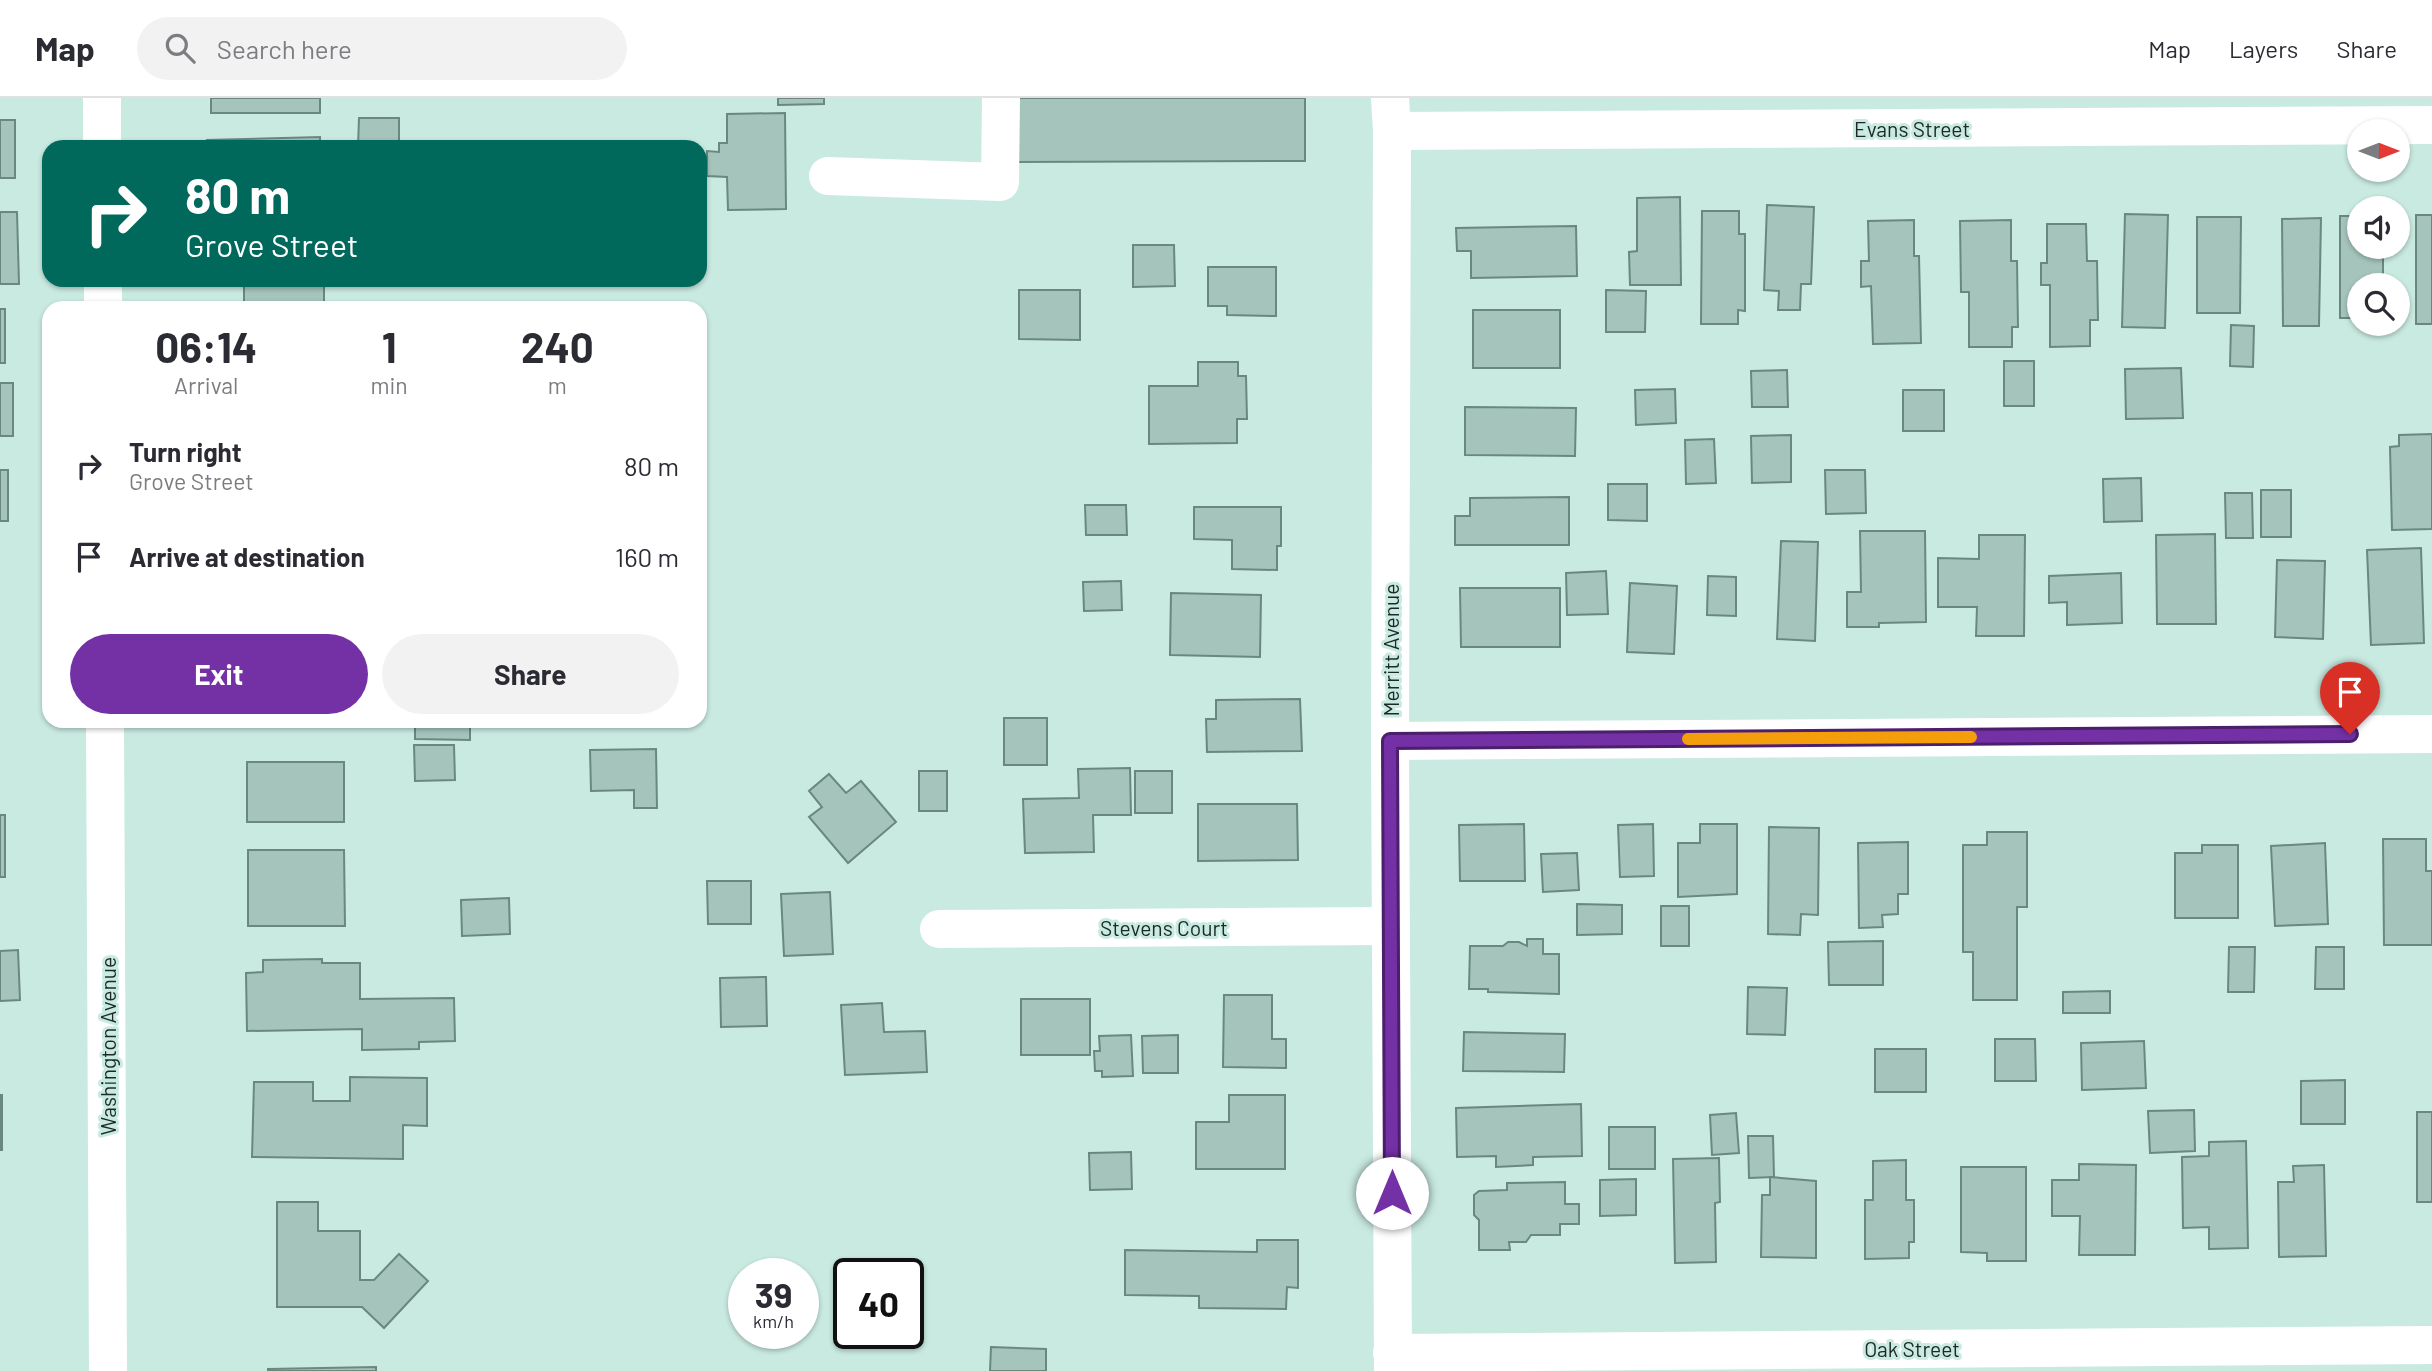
<!DOCTYPE html>
<style>
:root{--surface:#fff;--page:#f2f2f3;--text:#2b2b33;--muted:#7c7c81;--line:#e1e1e2;--accent:#7430a5}
body{margin:0;font-family:Barlow,sans-serif;background:var(--page);color:var(--text);height:100vh;display:flex;flex-direction:column;font-size:26px;white-space:nowrap}
*{box-sizing:border-box;margin:0}
p{font-size:23px;color:var(--muted)}
.icon{flex:none;width:38px;height:38px;fill:none;stroke:currentColor;stroke-width:2;stroke-linecap:round;stroke-linejoin:round}
.map{position:relative;flex:1;overflow:hidden}
.details{position:absolute;left:42px;top:203px;width:665px;height:427px;display:flex;flex-direction:column;background:var(--surface);border-radius:21px;box-shadow:0 2px 5px #0004}
.details>*{flex:none}
.hud{position:absolute;left:42px;top:42px;width:665px;height:147px;border-radius:21px;box-shadow:0 2px 5px #0004;background:#00695c;color:#fff;overflow:hidden}
.needle{width:46px;rotate:90deg}
.tools{position:absolute;left:2347px;top:21px;display:grid;gap:14px}
.tools a{display:grid;place-items:center;width:63px;height:63px;border-radius:50%;background:var(--surface);box-shadow:0 2px 5px #0004;font-size:35px}
.speed{position:absolute;left:728px;top:1160px;display:flex;gap:14px;font-size:35px;font-weight:700;text-align:center}
.speed>*{display:grid;place-content:center;width:91px;height:91px;border-radius:50%;background:var(--surface);box-shadow:0 2px 5px #0004;line-height:1}
.speed small{font-size:18px;font-weight:400}
.speed .limit{border:4px solid #111;border-radius:10px;background:#fff;color:#111}
.pin{position:absolute;display:grid;place-items:center;width:60px;height:60px;color:#fff;margin:-72px -30px;border-radius:50% 50% 50% 0;rotate:-45deg;box-shadow:0 0 7px #0007}
.pin .icon{rotate:45deg}
.me{position:absolute;width:77px;margin:-38px;rotate:0deg;stroke-linejoin:round;filter:drop-shadow(0 0 5px #0008)}
.turn{display:flex;align-items:center;gap:24px;height:147px;padding:0 28px;font-size:32px}
.turn .icon{width:91px;height:91px;stroke-width:2.5}
.turn b{display:block;font-size:49px;line-height:60px}
.eta{display:flex;justify-content:space-evenly;align-items:center;height:119px;text-align:center}
.eta b{font-size:42px;font-weight:700;line-height:49px}
.primary-button{display:flex;gap:14px;margin-top:auto;padding:14px 28px}
.primary-button a{flex:1;height:80px;border-radius:42px;background:var(--accent);color:#fff;font-size:28px;font-weight:700;line-height:80px;text-align:center}
.primary-button a+a{background:var(--page);color:var(--text)}
ul{padding:0;list-style:none}
li{display:flex;align-items:center;gap:21px;height:91px;padding:0 28px}
li div{flex:1}
li b{display:block;font-size:26px}
li em{font-style:normal}
header{display:flex;align-items:center;gap:42px;box-sizing:border-box;height:98px;padding:0 35px;background:var(--surface);border-bottom:2px solid var(--line)}
header strong{font-size:33px}
nav{display:flex;gap:38px;margin-inline-start:auto;font-size:24px}
.search{width:490px;height:63px;background:var(--page);display:flex;align-items:center;gap:18px;box-sizing:border-box;padding:0 24px;border-radius:38px;color:var(--muted);font-size:26px}
.map>svg:first-child{display:block}
.building{fill:#a5c5bc;stroke:#6a8880;stroke-width:2}
.lines{fill:none;stroke-linecap:round;stroke-linejoin:round}
.minor{stroke:#fff;stroke-width:38}
.route-casing{stroke:#4b1f6b;stroke-width:18}
.route{stroke:#7430a5;stroke-width:12}
.slow{stroke:#f59e0b;stroke-width:12}
.labels{text-anchor:middle;dominant-baseline:central;stroke-width:6;stroke-linejoin:round;paint-order:stroke}
.street-label{font-size:21px;fill:#1c2926;stroke:#c9eae1}
</style>
<header>
<strong>Map</strong>
<div class="search"><svg class="icon" aria-label="search" viewBox="0 0 24 24"><circle cx="10" cy="10" r="6"/><path d="M15 15l6 6"/></svg>Search here</div>
<nav><a>Map</a><a>Layers</a><a>Share</a></nav>
</header>
<div class="map">
<svg width="2432" height="1273" viewBox="0 0 2432 1273">
<rect width="100%" height="100%" fill="#c9eae1"/>
<g class="building">
<rect x="211" y="0" width="109" height="15"/>
<path d="M 778,0 L 824,0 L 824,6 L 778,7 Z"/>
<path d="M 1008,0 L 1305,0 L 1305,63 L 1009,64 Z"/>
<path d="M 785,15 L 786,111 L 728,112 L 727,79 L 707,78 L 707,53 L 719,54 L 719,45 L 727,45 L 727,16 Z"/>
<path d="M 359,20 L 399,20 L 399,49 L 358,49 Z"/>
<rect x="0" y="22" width="15" height="58"/>
<path d="M 320,39 L 320,49 L 207,49 L 207,42 Z"/>
<path d="M 1680,99 L 1681,187 L 1630,187 L 1629,154 L 1637,153 L 1637,100 Z"/>
<path d="M 1767,107 L 1814,109 L 1811,186 L 1801,186 L 1800,212 L 1778,212 L 1779,193 L 1764,192 Z"/>
<path d="M 1702,113 L 1739,113 L 1739,136 L 1745,136 L 1745,213 L 1738,212 L 1738,226 L 1701,226 Z"/>
<path d="M 0,114 L 17,114 L 19,186 L 0,186 Z"/>
<path d="M 2125,116 L 2168,117 L 2165,230 L 2122,229 Z"/>
<rect x="2416" y="117" width="16" height="109"/>
<path d="M 2340,118 L 2359,118 L 2359,149 L 2383,149 L 2383,187 L 2359,187 L 2359,220 L 2340,220 Z"/>
<path d="M 2197,119 L 2241,119 L 2240,215 L 2197,215 Z"/>
<path d="M 2321,120 L 2319,228 L 2283,228 L 2282,121 Z"/>
<path d="M 1914,122 L 1914,158 L 1919,158 L 1921,245 L 1873,246 L 1871,188 L 1861,189 L 1861,163 L 1869,163 L 1868,123 Z"/>
<path d="M 2011,122 L 2011,163 L 2017,163 L 2018,229 L 2012,229 L 2012,249 L 1969,249 L 1969,194 L 1961,194 L 1960,123 Z"/>
<path d="M 2047,126 L 2086,126 L 2087,163 L 2097,163 L 2098,222 L 2090,222 L 2090,248 L 2050,249 L 2050,187 L 2041,187 L 2041,165 L 2047,165 Z"/>
<path d="M 1576,128 L 1577,178 L 1471,180 L 1471,153 L 1457,153 L 1456,130 Z"/>
<path d="M 1133,147 L 1174,147 L 1175,188 L 1133,189 Z"/>
<path d="M 1208,169 L 1276,169 L 1276,218 L 1227,217 L 1227,208 L 1208,208 Z"/>
<path d="M 224,182 L 324,182 L 324,210 L 244,210 L 244,183 Z"/>
<path d="M 1019,192 L 1080,192 L 1080,242 L 1019,241 Z"/>
<path d="M 1606,192 L 1646,193 L 1645,234 L 1606,234 Z"/>
<rect x="0" y="211" width="5" height="54"/>
<rect x="1473" y="212" width="87" height="58"/>
<path d="M 2231,227 L 2254,228 L 2253,269 L 2230,268 Z"/>
<rect x="2004" y="263" width="30" height="45"/>
<path d="M 1198,264 L 1238,264 L 1238,278 L 1246,278 L 1247,321 L 1237,321 L 1237,345 L 1149,346 L 1149,288 L 1198,288 Z"/>
<path d="M 2181,270 L 2183,320 L 2126,321 L 2125,271 Z"/>
<path d="M 1787,272 L 1788,309 L 1752,309 L 1751,273 Z"/>
<rect x="0" y="285" width="13" height="53"/>
<path d="M 1675,291 L 1676,325 L 1636,327 L 1635,292 Z"/>
<rect x="1903" y="292" width="41" height="41"/>
<path d="M 1465,309 L 1576,310 L 1575,358 L 1465,357 Z"/>
<path d="M 2432,336 L 2432,431 L 2392,432 L 2390,349 L 2399,348 L 2399,337 Z"/>
<path d="M 1791,337 L 1791,384 L 1752,385 L 1751,338 Z"/>
<path d="M 1714,341 L 1716,385 L 1686,386 L 1685,342 Z"/>
<rect x="0" y="372" width="8" height="51"/>
<path d="M 1825,372 L 1865,372 L 1866,415 L 1826,416 Z"/>
<path d="M 2141,380 L 2142,423 L 2104,424 L 2103,381 Z"/>
<path d="M 1608,386 L 1647,386 L 1647,423 L 1608,422 Z"/>
<rect x="2261" y="392" width="30" height="47"/>
<path d="M 2225,395 L 2252,395 L 2253,440 L 2226,440 Z"/>
<path d="M 1569,399 L 1569,447 L 1455,447 L 1455,418 L 1470,418 L 1470,400 Z"/>
<path d="M 1085,407 L 1126,407 L 1127,437 L 1086,437 Z"/>
<path d="M 1194,409 L 1281,409 L 1281,448 L 1277,448 L 1277,472 L 1232,471 L 1232,442 L 1194,441 Z"/>
<path d="M 1860,433 L 1925,433 L 1926,524 L 1879,525 L 1879,529 L 1847,529 L 1847,494 L 1861,494 Z"/>
<path d="M 2215,436 L 2216,526 L 2157,526 L 2156,437 Z"/>
<path d="M 1979,437 L 2025,437 L 2024,538 L 1976,538 L 1977,509 L 1938,509 L 1938,460 L 1979,461 Z"/>
<path d="M 1781,443 L 1818,444 L 1815,543 L 1777,541 Z"/>
<path d="M 2421,450 L 2424,545 L 2371,547 L 2367,452 Z"/>
<path d="M 2277,462 L 2325,463 L 2323,541 L 2275,539 Z"/>
<path d="M 1606,473 L 1608,516 L 1567,517 L 1566,475 Z"/>
<path d="M 2121,475 L 2122,525 L 2067,527 L 2067,504 L 2049,505 L 2049,478 Z"/>
<path d="M 1708,478 L 1736,479 L 1736,518 L 1707,517 Z"/>
<path d="M 1121,483 L 1122,512 L 1084,513 L 1083,484 Z"/>
<path d="M 1630,485 L 1677,488 L 1674,556 L 1627,554 Z"/>
<path d="M 1460,490 L 1560,490 L 1560,549 L 1461,549 Z"/>
<path d="M 1171,495 L 1261,497 L 1260,559 L 1170,557 Z"/>
<path d="M 1300,601 L 1302,653 L 1207,654 L 1206,621 L 1216,621 L 1216,602 Z"/>
<rect x="1004" y="620" width="43" height="47"/>
<path d="M 415,623 L 470,623 L 470,642 L 415,641 Z"/>
<path d="M 414,647 L 454,647 L 455,682 L 415,683 Z"/>
<path d="M 656,651 L 657,710 L 634,710 L 634,692 L 591,693 L 590,652 Z"/>
<rect x="247" y="664" width="97" height="60"/>
<path d="M 1130,670 L 1131,717 L 1093,717 L 1094,754 L 1025,755 L 1023,701 L 1079,700 L 1078,671 Z"/>
<rect x="919" y="673" width="28" height="40"/>
<rect x="1135" y="673" width="37" height="42"/>
<path d="M 829,676 L 846,695 L 861,683 L 896,724 L 848,765 L 809,719 L 822,709 L 809,693 Z"/>
<path d="M 1198,706 L 1297,706 L 1298,762 L 1198,763 Z"/>
<rect x="0" y="717" width="5" height="62"/>
<path d="M 1524,726 L 1525,783 L 1460,783 L 1459,727 Z"/>
<path d="M 1653,726 L 1654,778 L 1620,779 L 1618,727 Z"/>
<path d="M 1700,726 L 1737,726 L 1737,796 L 1678,799 L 1678,745 L 1700,745 Z"/>
<path d="M 1769,729 L 1819,730 L 1818,817 L 1801,816 L 1800,837 L 1768,836 Z"/>
<path d="M 1987,734 L 2027,734 L 2027,809 L 2017,809 L 2017,902 L 1973,902 L 1973,854 L 1963,854 L 1963,747 L 1987,747 Z"/>
<path d="M 2383,741 L 2426,741 L 2426,773 L 2432,773 L 2432,847 L 2384,847 Z"/>
<path d="M 1908,744 L 1908,796 L 1898,796 L 1898,816 L 1882,817 L 1883,829 L 1859,830 L 1858,745 Z"/>
<path d="M 2325,745 L 2328,826 L 2275,828 L 2271,748 Z"/>
<path d="M 2202,747 L 2238,747 L 2238,820 L 2175,820 L 2175,755 L 2202,755 Z"/>
<path d="M 248,752 L 344,752 L 345,828 L 248,828 Z"/>
<path d="M 1577,755 L 1579,792 L 1543,794 L 1541,756 Z"/>
<path d="M 707,783 L 751,783 L 751,826 L 708,826 Z"/>
<path d="M 830,794 L 833,856 L 784,858 L 781,796 Z"/>
<path d="M 509,800 L 510,836 L 462,838 L 461,802 Z"/>
<path d="M 1577,806 L 1622,807 L 1622,836 L 1577,837 Z"/>
<rect x="1661" y="808" width="28" height="40"/>
<path d="M 1527,841 L 1543,841 L 1543,856 L 1559,856 L 1559,896 L 1488,894 L 1488,891 L 1469,891 L 1470,848 L 1503,848 L 1508,844 L 1519,844 L 1527,848 Z"/>
<path d="M 1883,843 L 1883,887 L 1829,887 L 1828,844 Z"/>
<path d="M 2229,849 L 2255,849 L 2254,894 L 2228,894 Z"/>
<path d="M 2316,849 L 2344,849 L 2344,891 L 2315,891 Z"/>
<path d="M 18,852 L 20,902 L 0,903 L 0,853 Z"/>
<path d="M 322,861 L 322,865 L 360,865 L 360,901 L 454,900 L 455,943 L 419,944 L 419,951 L 362,952 L 362,931 L 247,933 L 246,875 L 263,874 L 263,862 Z"/>
<path d="M 766,879 L 767,928 L 721,929 L 720,880 Z"/>
<path d="M 1748,889 L 1787,890 L 1785,937 L 1747,936 Z"/>
<path d="M 2110,893 L 2110,915 L 2063,915 L 2063,894 Z"/>
<path d="M 1224,897 L 1272,897 L 1272,941 L 1286,941 L 1286,970 L 1223,969 Z"/>
<rect x="1021" y="901" width="69" height="56"/>
<path d="M 882,905 L 884,934 L 925,933 L 927,974 L 845,977 L 841,907 Z"/>
<path d="M 1464,934 L 1565,936 L 1564,974 L 1463,973 Z"/>
<path d="M 1131,937 L 1133,978 L 1102,979 L 1102,973 L 1095,973 L 1094,953 L 1100,953 L 1099,938 Z"/>
<path d="M 1178,937 L 1178,975 L 1143,975 L 1142,938 Z"/>
<path d="M 1995,941 L 2035,941 L 2036,983 L 1995,983 Z"/>
<path d="M 2144,943 L 2146,990 L 2082,992 L 2081,945 Z"/>
<rect x="1875" y="951" width="51" height="43"/>
<path d="M 350,979 L 427,980 L 427,1028 L 403,1027 L 403,1061 L 252,1059 L 254,984 L 313,984 L 313,1003 L 350,1003 Z"/>
<path d="M 2345,982 L 2345,1026 L 2301,1026 L 2301,983 Z"/>
<rect x="0" y="997" width="2" height="55"/>
<path d="M 1229,997 L 1285,997 L 1285,1071 L 1196,1071 L 1196,1024 L 1229,1024 Z"/>
<path d="M 1581,1006 L 1582,1058 L 1533,1059 L 1533,1067 L 1496,1069 L 1496,1058 L 1457,1059 L 1456,1010 Z"/>
<path d="M 2194,1012 L 2195,1053 L 2150,1055 L 2148,1013 Z"/>
<rect x="2417" y="1014" width="15" height="90"/>
<path d="M 1736,1015 L 1739,1055 L 1712,1057 L 1710,1017 Z"/>
<rect x="1609" y="1029" width="46" height="42"/>
<path d="M 1748,1038 L 1773,1038 L 1774,1079 L 1749,1080 Z"/>
<path d="M 2246,1043 L 2248,1150 L 2209,1151 L 2209,1129 L 2183,1130 L 2182,1059 L 2209,1058 L 2209,1044 Z"/>
<path d="M 1131,1054 L 1132,1091 L 1090,1092 L 1089,1055 Z"/>
<path d="M 1719,1060 L 1720,1104 L 1715,1105 L 1716,1164 L 1675,1165 L 1673,1061 Z"/>
<path d="M 1906,1062 L 1906,1102 L 1914,1102 L 1914,1144 L 1909,1144 L 1909,1160 L 1865,1161 L 1865,1102 L 1873,1102 L 1873,1063 Z"/>
<path d="M 2079,1066 L 2136,1067 L 2135,1157 L 2079,1157 L 2080,1118 L 2052,1118 L 2052,1082 L 2079,1082 Z"/>
<path d="M 2324,1067 L 2326,1158 L 2279,1159 L 2278,1084 L 2294,1084 L 2293,1068 Z"/>
<path d="M 1961,1069 L 2026,1069 L 2026,1163 L 1987,1163 L 1987,1155 L 1961,1154 Z"/>
<path d="M 1770,1079 L 1816,1083 L 1816,1160 L 1761,1159 L 1762,1097 L 1770,1097 Z"/>
<path d="M 1636,1081 L 1636,1117 L 1600,1118 L 1600,1082 Z"/>
<path d="M 1565,1084 L 1565,1106 L 1579,1106 L 1579,1126 L 1560,1126 L 1560,1137 L 1531,1137 L 1526,1144 L 1509,1144 L 1510,1152 L 1479,1152 L 1479,1122 L 1474,1117 L 1474,1097 L 1479,1093 L 1507,1092 L 1507,1085 Z"/>
<path d="M 277,1104 L 318,1104 L 318,1133 L 360,1133 L 360,1182 L 374,1182 L 399,1156 L 428,1183 L 384,1230 L 362,1209 L 277,1209 Z"/>
<path d="M 1257,1142 L 1298,1142 L 1298,1190 L 1287,1189 L 1286,1211 L 1199,1210 L 1199,1198 L 1125,1197 L 1125,1152 L 1257,1154 Z"/>
<path d="M 991,1249 L 1046,1251 L 1046,1273 L 990,1273 Z"/>
<path d="M 376,1269 L 376,1273 L 268,1273 L 268,1271 Z"/>
</g>
<g class="lines">
<g class="minor">
<path d="M 102,0 L 102,49"/>
<path d="M 1390,0 L 1392,33 L 1390,643 L 1393,1273"/>
<path d="M 1392,33 L 2432,27"/>
<path d="M 828,78 L 1000,84 L 1001,0"/>
<path d="M 103,182 L 103,210"/>
<path d="M 105,623 L 108,1273"/>
<path d="M 1390,643 L 2432,636"/>
<path d="M 939,831 L 1390,828"/>
<path d="M 1392,1255 L 2432,1247"/>
</g>
</g>
<g class="lines">
<defs>
<path id="route" d="M 1392,1095 L 1390,643 L 2350,636"/>
</defs>
<use href="#route" class="route-casing"/>
<use href="#route" class="route"/>
<path class="slow" d="M 1688,641 L 1971,639"/>
</g>
<g class="labels">
<g class="street-label">
<text x="1912" y="30">Evans Street</text>
<text transform="translate(1390 552) rotate(-90)">Merritt Avenue</text>
<text x="1164" y="829">Stevens Court</text>
<text transform="translate(107 948) rotate(-90)">Washington Avenue</text>
<text x="1912" y="1250">Oak Street</text>
</g>
</g>
</svg>
<div class="tools">
<a><svg class="needle" viewBox="-14 -14 28 28"><path d="M0-13l5 13h-10z" fill="#e53935"/><path d="M0 13l5-13h-10z" fill="#7c7c81"/></svg></a>
<a><svg class="icon" aria-label="sound" viewBox="0 0 24 24"><path d="M4 9h4l5-4v14l-5-4H4zM17 9q2 3 0 6"/></svg></a>
<a><svg class="icon" aria-label="search" viewBox="0 0 24 24"><circle cx="10" cy="10" r="6"/><path d="M15 15l6 6"/></svg></a>
</div>
<div class="speed"><div>39<small>km/h</small></div><div class="limit">40</div></div>
<div class="pin" style="left:2350px;top:636px;background:#d93025"><svg class="icon" aria-label="arrive" viewBox="0 0 24 24"><path d="M6 21V4h12l-3 4 3 4H6"/></svg></div>
<svg class="me" style="left:1392px;top:1095px" viewBox="-20 -20 40 40"><circle r="19" fill="#fff"/><path d="M0-13L10 11 0 6-10 11z" fill="#7430a5"/></svg>
<div class="hud">
<div class="turn"><svg class="icon" aria-label="right" viewBox="0 0 24 24"><path d="M7 20v-9h11M14 6l5 5-5 5"/></svg><div><b>80 m</b>Grove Street</div></div>
</div>
<section class="details">
<div class="eta">
<div><b>06:14</b><p>Arrival</p></div>
<div><b>1</b><p>min</p></div>
<div><b>240</b><p>m</p></div>
</div>
<ul>
<li><svg class="icon" aria-label="right" viewBox="0 0 24 24"><path d="M7 20v-9h11M14 6l5 5-5 5"/></svg><div><b>Turn right</b><p>Grove Street</p></div><em>80 m</em></li>
<li><svg class="icon" aria-label="arrive" viewBox="0 0 24 24"><path d="M6 21V4h12l-3 4 3 4H6"/></svg><div><b>Arrive at destination</b></div><em>160 m</em></li>
</ul>
<div class="primary-button"><a>Exit</a><a>Share</a></div>
</section>
</div>
